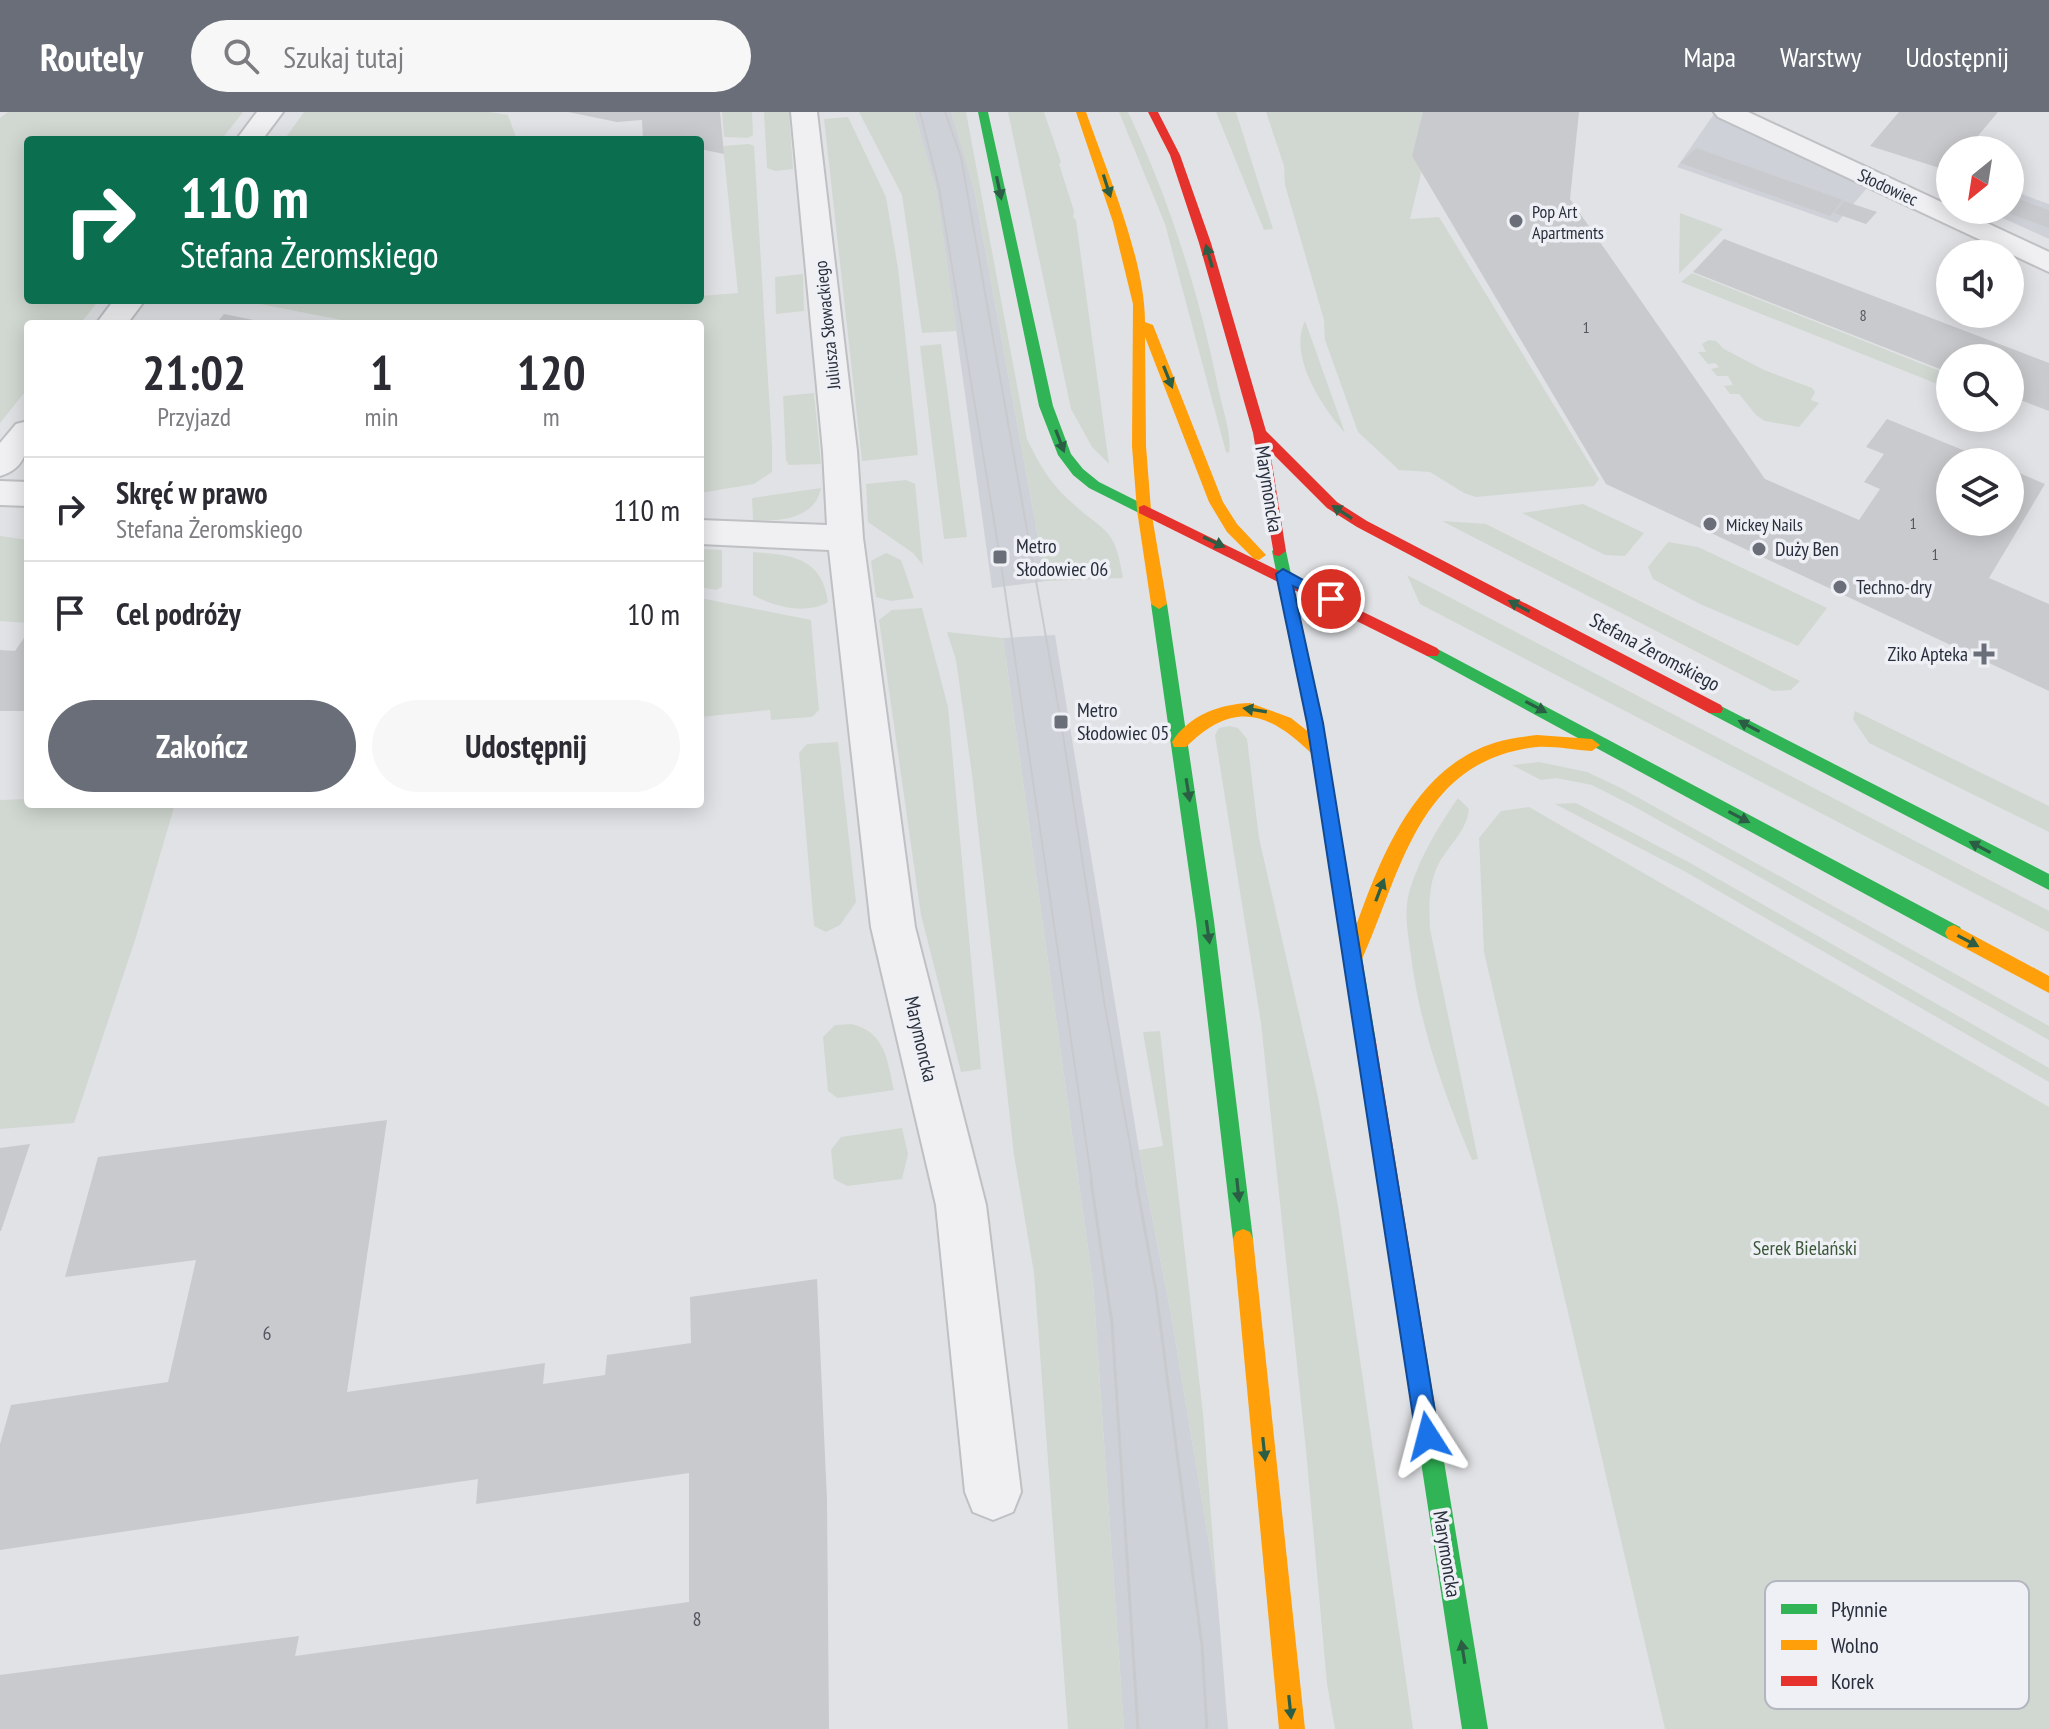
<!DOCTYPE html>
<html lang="pl">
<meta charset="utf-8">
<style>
:root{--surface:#fff;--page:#f7f7f7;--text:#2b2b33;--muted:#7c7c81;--line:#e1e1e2;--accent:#696e78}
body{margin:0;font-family:"PT Sans Narrow",sans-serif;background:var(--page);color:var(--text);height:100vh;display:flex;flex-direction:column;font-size:30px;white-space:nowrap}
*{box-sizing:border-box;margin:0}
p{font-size:26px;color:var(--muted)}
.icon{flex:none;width:44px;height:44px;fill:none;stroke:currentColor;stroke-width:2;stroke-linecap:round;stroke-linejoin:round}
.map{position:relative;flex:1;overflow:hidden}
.details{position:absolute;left:24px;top:208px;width:680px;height:488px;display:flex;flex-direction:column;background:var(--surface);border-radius:8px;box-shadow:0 4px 20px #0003}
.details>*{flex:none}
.guide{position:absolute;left:24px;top:24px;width:680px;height:168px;border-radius:8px;box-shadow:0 4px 20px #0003;background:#0b6e4f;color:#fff;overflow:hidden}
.needle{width:52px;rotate:210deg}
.controls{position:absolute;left:1936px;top:24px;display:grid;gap:16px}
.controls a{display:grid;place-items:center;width:88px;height:88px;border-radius:50%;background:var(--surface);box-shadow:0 4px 20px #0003;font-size:40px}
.pin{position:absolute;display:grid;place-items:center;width:68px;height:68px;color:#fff;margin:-34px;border:4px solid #fff;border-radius:50%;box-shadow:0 2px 8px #0007}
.me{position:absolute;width:88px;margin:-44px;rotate:351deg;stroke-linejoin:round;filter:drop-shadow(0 0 6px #0008)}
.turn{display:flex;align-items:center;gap:28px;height:168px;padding:0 24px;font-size:36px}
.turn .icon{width:104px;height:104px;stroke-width:2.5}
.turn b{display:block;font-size:56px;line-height:68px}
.eta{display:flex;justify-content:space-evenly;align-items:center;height:136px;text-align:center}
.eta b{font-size:48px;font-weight:700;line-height:56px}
.button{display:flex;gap:16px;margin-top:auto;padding:16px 24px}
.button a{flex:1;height:92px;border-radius:48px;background:var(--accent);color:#fff;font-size:32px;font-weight:700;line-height:92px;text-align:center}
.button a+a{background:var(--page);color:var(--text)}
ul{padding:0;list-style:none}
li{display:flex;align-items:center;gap:24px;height:104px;padding:0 24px;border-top:2px solid var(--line)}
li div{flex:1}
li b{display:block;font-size:30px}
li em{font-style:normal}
header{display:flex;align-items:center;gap:48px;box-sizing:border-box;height:112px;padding:0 40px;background:var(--accent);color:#fff}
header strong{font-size:38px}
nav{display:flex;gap:44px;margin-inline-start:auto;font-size:28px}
.search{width:560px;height:72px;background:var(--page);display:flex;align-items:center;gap:20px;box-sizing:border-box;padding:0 28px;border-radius:44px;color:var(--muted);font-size:30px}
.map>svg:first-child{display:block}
.built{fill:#cfd1d8}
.green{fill:#d1d8d1}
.building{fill:#c9cacd}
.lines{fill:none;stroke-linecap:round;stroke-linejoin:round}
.street-casing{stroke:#bfc0c3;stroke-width:4}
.street{fill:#f0f0f2;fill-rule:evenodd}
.fast{fill:#30b455;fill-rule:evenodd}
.slow{fill:#ff9f0a;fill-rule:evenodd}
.jam{fill:#e5322d;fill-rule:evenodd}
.tram-far1{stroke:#c9cacd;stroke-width:2}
.tram{stroke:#c9cacd;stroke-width:3}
.oneway{fill:#2b5e45}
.route{fill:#1a73e8;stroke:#114b97;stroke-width:2}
.poi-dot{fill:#696e78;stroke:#eef0f5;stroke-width:3}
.labels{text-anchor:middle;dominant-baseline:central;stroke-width:7;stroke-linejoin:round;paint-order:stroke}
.number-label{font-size:16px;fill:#525662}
.far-street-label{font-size:18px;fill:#292f3d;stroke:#eef0f5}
.far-poi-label{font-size:18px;fill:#292f3d;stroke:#eef0f5;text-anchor:start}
.street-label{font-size:20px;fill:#292f3d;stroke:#eef0f5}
.poi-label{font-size:20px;fill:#292f3d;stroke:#eef0f5;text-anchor:start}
.park-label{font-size:20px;fill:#3b5738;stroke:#eef0f5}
.near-number-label{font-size:20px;fill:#525662}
.key{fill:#eef0f5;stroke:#b3b6be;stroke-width:2}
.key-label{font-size:22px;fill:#292f3d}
</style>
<header>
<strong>Routely</strong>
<div class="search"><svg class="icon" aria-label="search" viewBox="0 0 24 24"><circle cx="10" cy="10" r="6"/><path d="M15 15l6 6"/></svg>Szukaj tutaj</div>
<nav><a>Mapa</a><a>Warstwy</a><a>Udostępnij</a></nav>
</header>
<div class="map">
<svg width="2049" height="1617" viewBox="0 0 2049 1617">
<rect width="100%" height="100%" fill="#e1e2e5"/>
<g class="built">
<path d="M 914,0 L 951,0 L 961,29 L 975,82 L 1046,469 L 992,476 L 937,81 Z"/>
<path d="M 1714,2 L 1868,75 L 1837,111 L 1677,55 Z"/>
<path d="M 2010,78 L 2049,92 L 2049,127 L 1985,98 L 2010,98 Z"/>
<path d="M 1055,523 L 1139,1038 L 1171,1202 L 1217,1480 L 1228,1617 L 1124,1617 L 1093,1172 L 1003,526 Z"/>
</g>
<g class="green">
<path d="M 8,0 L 243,0 L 221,28 L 28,28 L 28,188 L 99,188 L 80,212 L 28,212 L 28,276 L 0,311 L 0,6 Z"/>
<path d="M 304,0 L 489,0 L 508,3 L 517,28 L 284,28 Z"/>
<path d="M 722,0 L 752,0 L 753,23 L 748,26 L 724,25 Z"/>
<path d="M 764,0 L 789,0 L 793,57 L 775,59 L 767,56 Z"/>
<path d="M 859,0 L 914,0 L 937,81 L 957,219 L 922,221 L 902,83 Z"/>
<path d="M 951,0 L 966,0 L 1027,327 C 1038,350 1049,370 1069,388 C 1104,421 1115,413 1123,466 L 1046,469 L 975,82 Z"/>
<path d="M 1008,0 L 1044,0 L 1061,50 L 1059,52 L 1074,99 L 1073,105 L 1076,108 L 1109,352 L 1092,335 L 1071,297 Z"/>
<path d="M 1119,0 L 1128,0 C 1170,89 1200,184 1219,280 C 1223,299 1232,323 1229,341 L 1226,340 L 1165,112 Z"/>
<path d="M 1216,0 L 1236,0 L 1273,117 L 1264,118 Z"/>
<path d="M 1266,0 L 1436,0 L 1410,107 L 1439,105 L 1599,367 L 1594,374 L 1476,385 L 1464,381 L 1430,360 L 1399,358 L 1358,320 L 1325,228 L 1324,208 L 1285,73 L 1284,54 Z"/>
<path d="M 848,5 L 886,85 L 898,156 L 918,343 L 862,349 L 824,7 Z"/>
<path d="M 749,32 L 754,34 L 772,334 L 772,360 L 754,372 L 700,381 L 700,212 L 362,212 L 240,188 L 700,188 L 700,184 L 738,181 L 723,34 Z"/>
<path d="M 1680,101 L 1723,117 L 1679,162 Z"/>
<path d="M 1692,161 L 1950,263 L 1950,277 L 1681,170 Z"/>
<path d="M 803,162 L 804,199 L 776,202 L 775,165 Z"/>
<path d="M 1305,209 L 1345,321 C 1322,295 1288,244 1305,209 Z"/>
<path d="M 1709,228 L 1716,229 L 1724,237 L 1764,258 L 1812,276 L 1815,280 L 1811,288 L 1819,291 L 1799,315 L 1765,309 L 1756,303 L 1739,282 L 1730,282 L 1724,274 L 1733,273 L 1728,264 L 1717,264 L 1711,257 L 1719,255 L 1715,251 L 1708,252 L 1698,240 L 1706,240 L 1702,232 Z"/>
<path d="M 941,232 L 967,425 L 944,427 L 920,234 Z"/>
<path d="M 814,281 L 821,352 L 789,353 L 786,348 L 783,284 Z"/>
<path d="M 906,368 L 915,372 L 923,453 L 913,441 L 868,410 L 866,372 Z"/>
<path d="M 821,376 C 815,407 779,410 753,408 L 752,386 Z"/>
<path d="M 1583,392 L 1644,421 L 1625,444 L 1605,443 L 1522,401 Z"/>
<path d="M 1442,409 L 1486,412 L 1800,569 L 1791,578 L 1773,579 Z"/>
<path d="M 0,424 L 28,428 L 28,511 L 0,509 Z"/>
<path d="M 1668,430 L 1698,435 L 1827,496 L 1798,534 L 1700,492 L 1653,467 L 1648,455 Z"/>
<path d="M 700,437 L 722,438 L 722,475 L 716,478 L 700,475 Z"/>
<path d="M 753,440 C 791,443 822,445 828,490 C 807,503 774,495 753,483 Z"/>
<path d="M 886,441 L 901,448 L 914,486 L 891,489 L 876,485 L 871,449 Z"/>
<path d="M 1407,463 L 2049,799 L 2049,820 L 1420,492 Z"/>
<path d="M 700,486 L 811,508 L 819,598 L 812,605 L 771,608 L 770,598 L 700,605 Z"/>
<path d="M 922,496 L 948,595 L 981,957 L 961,960 L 921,803 L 879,508 L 892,498 Z"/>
<path d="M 947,520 L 1003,526 L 1093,1172 L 1124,1617 L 1068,1617 L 1034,1161 L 1014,1043 L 972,662 L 956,548 Z"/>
<path d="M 1855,599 L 2049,694 L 2049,720 L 1869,631 L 1853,607 Z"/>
<path d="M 1229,614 L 1238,616 L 1247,627 L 1259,726 L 1318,985 L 1338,1094 L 1413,1617 L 1335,1617 L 1327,1572 L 1306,1338 L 1261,911 L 1215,623 L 1219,616 Z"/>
<path d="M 838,630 L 856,790 L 840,813 L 826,820 L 814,814 L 799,641 L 807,632 Z"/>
<path d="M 1539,650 L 1587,660 L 1621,676 L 2049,914 L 2049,928 L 1635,695 L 1592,673 L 1556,666 L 1541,668 L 1512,653 Z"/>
<path d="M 1458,686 L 1469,697 C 1467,719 1448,734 1438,753 C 1428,774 1429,795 1430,817 L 1478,1047 L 1472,1048 C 1444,981 1420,916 1411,844 C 1408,821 1403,800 1410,777 C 1421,743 1438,715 1458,686 Z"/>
<path d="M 28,687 L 28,692 L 175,692 L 136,825 L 74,1011 L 0,1017 L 0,688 Z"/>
<path d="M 1576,691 L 1692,752 L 2049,956 L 2049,970 L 1684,759 L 1555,692 Z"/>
<path d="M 1529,695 L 2049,995 L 2049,1617 L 1665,1617 L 1484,840 L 1479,726 L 1501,699 Z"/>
<path d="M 852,912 C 886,921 887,948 894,978 L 838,986 L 828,979 L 823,925 L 835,913 Z"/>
<path d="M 1160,919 L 1203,1302 L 1217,1480 L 1171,1202 L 1139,1038 L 1163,1034 L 1143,920 Z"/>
<path d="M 902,1016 L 908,1042 L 902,1067 L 847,1074 L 834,1067 L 831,1038 L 841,1025 Z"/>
</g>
<g class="building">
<path d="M 568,0 L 720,0 L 724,42 L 700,37 L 700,28 L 643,27 L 642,8 L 617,10 Z"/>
<path d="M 1423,0 L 1579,0 L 1570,87 L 1765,367 L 1859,408 L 1880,377 L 1864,370 L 1884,342 L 1866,335 L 1887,307 L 1992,350 L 1950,350 L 1950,410 L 2010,410 L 2010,357 L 2045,372 L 1989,466 L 2049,492 L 2049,579 L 1606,372 L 1412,44 Z"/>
<path d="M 1899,0 L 1998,0 L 1966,38 L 1950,38 L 1949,59 L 1870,34 Z"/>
<path d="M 1696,36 L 1843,88 L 1830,104 L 1680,51 Z"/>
<path d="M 2010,84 L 2049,98 L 2049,116 L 2000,98 L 2010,98 Z"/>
<path d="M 1844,89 L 1877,100 L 1866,112 L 1834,101 Z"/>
<path d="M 1724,127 L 2049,251 L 2049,299 L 2010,284 L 2010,246 L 1950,246 L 1950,261 L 1693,160 Z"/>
<path d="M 224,202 L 268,211 L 268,212 L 216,212 Z"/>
<path d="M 28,520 L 28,599 L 0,599 L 0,538 L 15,539 Z"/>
<path d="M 387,1008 L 347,1280 L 545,1251 L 543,1272 L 605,1263 L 607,1243 L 691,1231 L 690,1185 L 817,1167 L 827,1388 L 829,1617 L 0,1617 L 0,1563 L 299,1524 L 295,1544 L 689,1490 L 689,1361 L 476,1392 L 478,1367 L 0,1438 L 0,1332 L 11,1293 L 168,1270 L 196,1148 L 65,1165 L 98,1045 Z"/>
<path d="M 30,1032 L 1,1119 L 0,1119 L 0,1036 Z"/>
</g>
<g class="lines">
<defs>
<g id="street">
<path d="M 257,0 L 283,0 L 262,28 L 236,28 Z"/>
<path d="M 791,0 L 817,0 L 857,339 L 863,426 L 915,815 L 986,1093 L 1021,1380 L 1013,1400 L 993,1408 L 973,1400 L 965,1380 L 936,1093 L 871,815 L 829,438 L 700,432 L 700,408 L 827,413 L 823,339 Z"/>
<path d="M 1714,0 L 1748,0 L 1950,94 L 1950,98 L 1959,98 L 2049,140 L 2049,160 L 1718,5 Z"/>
<path d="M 114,188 L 145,188 L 127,212 L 96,212 Z"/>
<path d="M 28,309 C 28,334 28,356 0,364 L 0,331 L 16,312 Z"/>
<path d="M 0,369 L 28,370 L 28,394 L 0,393 Z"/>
</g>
</defs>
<use href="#street" class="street-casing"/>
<use href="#street" class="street"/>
<g class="fast">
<path d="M 978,0 L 988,0 L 1053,294 L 1071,342 L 1083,357 L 1099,370 L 1149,395 L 1149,401 L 1139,401 L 1089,376 L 1073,363 L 1058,343 L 1039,294 Z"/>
<path d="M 1279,434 L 1286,439 L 1323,611 L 1375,924 L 1372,930 L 1365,933 L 1358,930 L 1355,924 L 1307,611 L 1272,439 Z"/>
<path d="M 1159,487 L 1167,492 L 1214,809 L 1253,1127 L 1250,1134 L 1243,1137 L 1236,1134 L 1233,1127 L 1196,809 L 1151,492 Z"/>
<path d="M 1432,534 L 1960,815 L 1963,821 L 1960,827 L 1954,829 L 1948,827 L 1427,544 L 1424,540 L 1427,536 Z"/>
<path d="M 1715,591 L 2049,762 L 2049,778 L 1709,601 L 1707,597 Z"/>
<path d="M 1417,1241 L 1425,1244 L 1428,1252 L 1488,1617 L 1462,1617 L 1406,1252 L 1409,1244 Z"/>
</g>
<g class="slow">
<path d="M 1076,0 L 1086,0 C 1107,60 1145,147 1145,210 L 1153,213 L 1223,390 L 1237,412 L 1266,443 L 1259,448 L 1254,447 L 1227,420 L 1209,390 L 1145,225 L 1146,334 L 1151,398 L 1167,492 L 1159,497 L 1151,492 L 1137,398 L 1132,334 L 1133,192 L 1113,110 Z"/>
<path d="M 1250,591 L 1291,606 L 1325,633 L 1327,638 L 1325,643 L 1313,643 C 1268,599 1234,588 1186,635 L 1174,635 L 1172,630 C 1189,603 1220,592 1250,591 Z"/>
<path d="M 1537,623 L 1592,627 L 1600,633 L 1592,639 C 1574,638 1555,634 1537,635 C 1416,648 1401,764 1359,854 L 1353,856 L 1347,854 L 1344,848 C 1373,768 1404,660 1494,631 C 1508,626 1523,625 1537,623 Z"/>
<path d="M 1954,813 L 2049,864 L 2049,881 L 1948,827 L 1945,821 L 1948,815 Z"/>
<path d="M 1243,1117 L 1250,1120 L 1253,1127 L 1305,1617 L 1279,1617 L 1233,1127 L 1236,1120 Z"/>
</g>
<g class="jam">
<path d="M 1148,0 L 1158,0 L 1180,43 L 1211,131 L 1266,319 L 1337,390 L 1367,409 L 1721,593 L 1723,597 L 1721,601 L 1709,601 L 1357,415 L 1327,396 L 1270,339 L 1286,439 L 1279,444 L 1274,443 L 1253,321 L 1199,131 L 1170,43 Z"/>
<path d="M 1144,393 L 1437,536 L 1440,540 L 1437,544 L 1427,544 L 1139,401 L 1139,395 Z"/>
<path d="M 1365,915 L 1372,918 L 1375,924 L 1428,1252 L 1425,1260 L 1417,1263 L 1409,1260 L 1406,1252 L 1355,924 L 1358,918 Z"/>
</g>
<g class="tram-far1">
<path d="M 920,0 L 939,76 L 1000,445 L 1092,1071"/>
<path d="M 945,0 L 961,45 L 1061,610 L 1105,895 L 1137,1071"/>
</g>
<g class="tram">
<path d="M 1091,1069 L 1112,1211 L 1138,1617"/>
<path d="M 1136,1069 L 1156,1179 L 1202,1534 L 1207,1617"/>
</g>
</g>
<defs><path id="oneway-solid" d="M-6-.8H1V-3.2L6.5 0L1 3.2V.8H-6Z" transform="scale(2)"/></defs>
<g class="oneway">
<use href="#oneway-solid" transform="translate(1107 74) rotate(72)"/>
<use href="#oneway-solid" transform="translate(999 76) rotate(78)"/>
<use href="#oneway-solid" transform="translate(1209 144) rotate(-106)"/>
<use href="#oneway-solid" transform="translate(1168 265) rotate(68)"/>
<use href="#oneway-solid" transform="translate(1060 329) rotate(69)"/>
<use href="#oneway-solid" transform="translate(1342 400) rotate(-147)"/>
<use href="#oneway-solid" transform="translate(1214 430) rotate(25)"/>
<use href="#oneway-solid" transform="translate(1519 494) rotate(-152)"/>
<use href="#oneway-solid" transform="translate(1536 595) rotate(28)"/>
<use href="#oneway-solid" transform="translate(1255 598) rotate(-171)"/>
<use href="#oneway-solid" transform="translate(1749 614) rotate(-152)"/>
<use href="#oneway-solid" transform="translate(1188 678) rotate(81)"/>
<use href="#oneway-solid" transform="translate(1739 705) rotate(28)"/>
<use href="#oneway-solid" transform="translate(1980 735) rotate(-152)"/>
<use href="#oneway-solid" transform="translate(1380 778) rotate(-69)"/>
<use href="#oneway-solid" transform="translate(1208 820) rotate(82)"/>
<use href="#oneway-solid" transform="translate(1968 829) rotate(28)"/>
<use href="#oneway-solid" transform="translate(1238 1078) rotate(84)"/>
<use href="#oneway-solid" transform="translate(1264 1337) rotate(84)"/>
<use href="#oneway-solid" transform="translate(1463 1540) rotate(-99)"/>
<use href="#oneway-solid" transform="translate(1290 1595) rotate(84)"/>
</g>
<path class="route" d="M 1283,457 L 1338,487 L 1331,492 L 1293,474 L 1323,611 L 1439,1324 L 1436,1332 L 1428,1336 L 1419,1332 L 1416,1324 L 1307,611 L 1276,462 Z"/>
<g class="poi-dot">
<circle cx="1516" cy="109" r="8"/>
<circle cx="1710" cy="412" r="8"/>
<circle cx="1759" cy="437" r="8"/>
<rect x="992" y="437" width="16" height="16" rx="4"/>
<circle cx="1840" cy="475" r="8"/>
<path d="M1980 530h8v8h8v8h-8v8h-8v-8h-8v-8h8z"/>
<rect x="1053" y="602" width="16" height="16" rx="4"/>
</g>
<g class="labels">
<g class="number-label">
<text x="1863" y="203">8</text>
<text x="1586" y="215">1</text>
<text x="1913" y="411">1</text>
<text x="1935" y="442">1</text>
</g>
<g class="far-street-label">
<text transform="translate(1888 75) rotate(25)">Słodowiec</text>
<text transform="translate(827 213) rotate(-96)">Juliusza Słowackiego</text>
</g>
<g class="far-poi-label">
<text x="1532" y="99">Pop Art<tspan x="1532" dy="21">Apartments</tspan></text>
<text x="1726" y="412">Mickey Nails</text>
</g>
<g class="street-label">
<text transform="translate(1269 377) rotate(81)">Marymoncka</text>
<text transform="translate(1655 540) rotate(28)">Stefana Żeromskiego</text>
<text transform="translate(921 927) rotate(77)">Marymoncka</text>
<text transform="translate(1447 1442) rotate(81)">Marymoncka</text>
</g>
<g class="poi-label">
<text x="1016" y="434">Metro<tspan x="1016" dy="23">Słodowiec 06</tspan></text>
<text x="1775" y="437">Duży Ben</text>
<text x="1856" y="475">Techno-dry</text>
<text x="1968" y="542" text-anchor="end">Ziko Apteka</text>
<text x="1077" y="598">Metro<tspan x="1077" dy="23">Słodowiec 05</tspan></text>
</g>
<g class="park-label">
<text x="1805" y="1136">Serek Bielański</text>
</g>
<g class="near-number-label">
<text x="267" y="1221">6</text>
<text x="697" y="1507">8</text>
</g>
</g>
<rect x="1765" y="1469" width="264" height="128" rx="12" class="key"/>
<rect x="1781" y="1492" width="36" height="10" fill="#30b455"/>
<rect x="1781" y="1528" width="36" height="10" fill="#ff9f0a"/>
<rect x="1781" y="1564" width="36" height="10" fill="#e5322d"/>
<g class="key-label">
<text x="1831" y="1505">Płynnie</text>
<text x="1831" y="1541">Wolno</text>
<text x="1831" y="1577">Korek</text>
</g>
</svg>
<div class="controls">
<a><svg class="needle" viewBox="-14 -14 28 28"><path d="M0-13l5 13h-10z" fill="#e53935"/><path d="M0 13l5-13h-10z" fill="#7c7c81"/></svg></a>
<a><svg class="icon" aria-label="sound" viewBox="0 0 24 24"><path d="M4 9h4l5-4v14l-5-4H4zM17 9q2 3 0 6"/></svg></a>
<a><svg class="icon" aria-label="search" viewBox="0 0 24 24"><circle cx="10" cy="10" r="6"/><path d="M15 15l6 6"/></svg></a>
<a><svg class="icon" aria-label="layers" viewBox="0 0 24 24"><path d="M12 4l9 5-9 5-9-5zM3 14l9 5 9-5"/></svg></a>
</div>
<div class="pin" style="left:1331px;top:487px;background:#d93025"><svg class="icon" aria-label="arrive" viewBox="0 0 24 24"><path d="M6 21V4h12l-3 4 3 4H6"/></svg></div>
<svg class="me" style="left:1428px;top:1324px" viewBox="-20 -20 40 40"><path d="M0-17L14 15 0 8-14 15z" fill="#1a73e8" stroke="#fff" stroke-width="4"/></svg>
<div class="guide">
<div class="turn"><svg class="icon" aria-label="right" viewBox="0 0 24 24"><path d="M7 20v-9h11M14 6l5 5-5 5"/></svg><div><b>110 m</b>Stefana Żeromskiego</div></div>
</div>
<section class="details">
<div class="eta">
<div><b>21:02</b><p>Przyjazd</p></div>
<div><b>1</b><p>min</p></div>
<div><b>120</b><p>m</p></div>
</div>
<ul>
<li><svg class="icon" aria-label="right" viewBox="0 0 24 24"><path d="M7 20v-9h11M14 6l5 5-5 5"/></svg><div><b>Skręć w prawo</b><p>Stefana Żeromskiego</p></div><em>110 m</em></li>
<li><svg class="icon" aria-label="arrive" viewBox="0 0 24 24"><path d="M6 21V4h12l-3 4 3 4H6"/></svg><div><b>Cel podróży</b></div><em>10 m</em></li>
</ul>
<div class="button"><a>Zakończ</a><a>Udostępnij</a></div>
</section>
</div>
